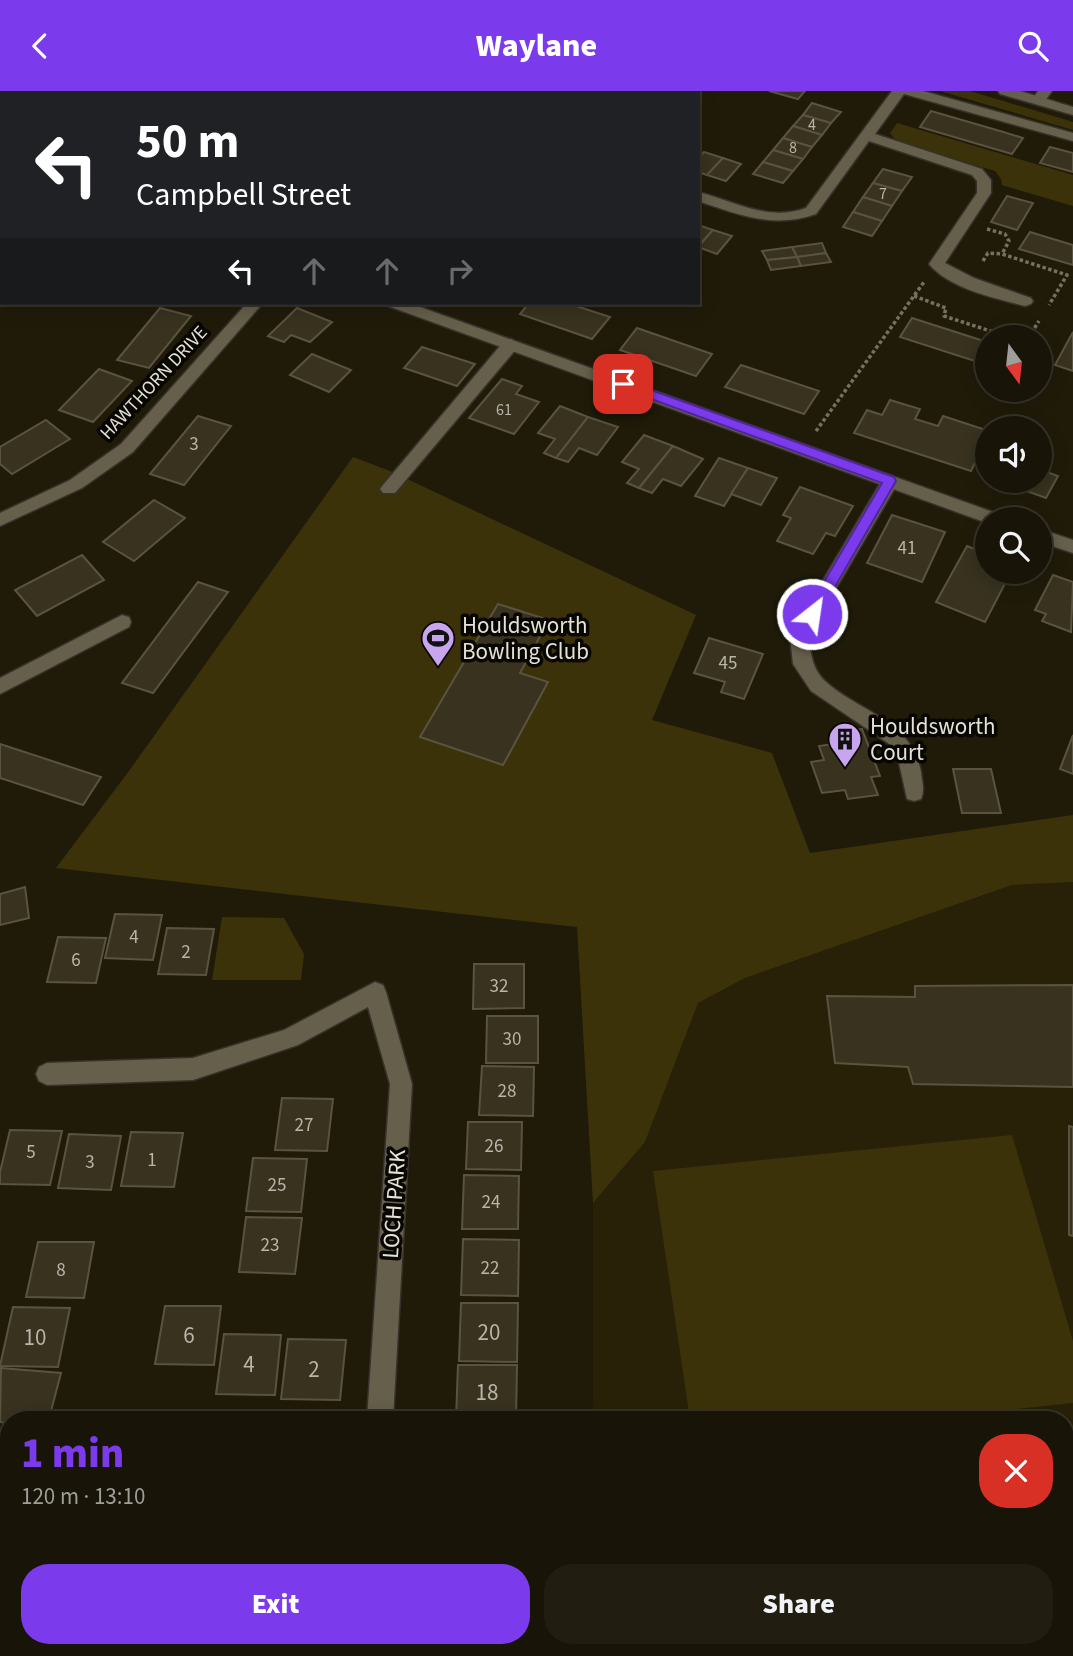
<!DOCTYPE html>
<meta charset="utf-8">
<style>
:root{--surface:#181407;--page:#211d11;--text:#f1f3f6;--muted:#9f9e9b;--line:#363328;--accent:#7c3aed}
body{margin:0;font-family:"Source Sans 3",sans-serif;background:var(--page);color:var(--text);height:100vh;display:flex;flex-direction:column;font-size:26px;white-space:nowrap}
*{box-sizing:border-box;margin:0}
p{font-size:23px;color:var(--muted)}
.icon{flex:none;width:38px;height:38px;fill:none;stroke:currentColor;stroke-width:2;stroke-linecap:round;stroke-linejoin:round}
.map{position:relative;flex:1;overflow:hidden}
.sheet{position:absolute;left:0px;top:1320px;width:1074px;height:247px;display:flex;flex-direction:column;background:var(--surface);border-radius:28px 28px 0 0;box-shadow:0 4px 18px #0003,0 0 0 2px var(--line)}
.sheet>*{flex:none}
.banner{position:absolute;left:0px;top:0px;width:700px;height:214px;box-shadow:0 4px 18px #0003,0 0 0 2px var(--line);background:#202124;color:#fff;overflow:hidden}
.needle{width:46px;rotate:165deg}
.buttons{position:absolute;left:975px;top:234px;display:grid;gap:14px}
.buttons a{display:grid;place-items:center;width:77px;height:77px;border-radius:50%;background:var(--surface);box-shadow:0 4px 18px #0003,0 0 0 2px var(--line);font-size:35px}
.pin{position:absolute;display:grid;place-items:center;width:60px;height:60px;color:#fff;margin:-30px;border-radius:14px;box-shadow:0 4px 10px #0006}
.me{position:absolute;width:77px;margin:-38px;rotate:30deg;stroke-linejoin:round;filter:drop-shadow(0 0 5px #0008)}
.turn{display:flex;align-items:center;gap:24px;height:147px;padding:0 21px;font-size:32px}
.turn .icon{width:91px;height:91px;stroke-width:2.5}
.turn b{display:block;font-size:49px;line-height:60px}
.lanes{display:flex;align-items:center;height:66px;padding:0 21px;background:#0003;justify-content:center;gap:35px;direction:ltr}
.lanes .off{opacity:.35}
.round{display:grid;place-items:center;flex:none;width:74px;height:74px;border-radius:28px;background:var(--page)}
.overview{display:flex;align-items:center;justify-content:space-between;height:119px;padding:0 21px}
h1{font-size:42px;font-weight:800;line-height:52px;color:var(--accent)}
.action{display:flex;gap:14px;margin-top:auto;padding:14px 21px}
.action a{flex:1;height:80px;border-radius:28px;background:var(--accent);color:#fff;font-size:28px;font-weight:800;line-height:80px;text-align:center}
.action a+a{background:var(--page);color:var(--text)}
header{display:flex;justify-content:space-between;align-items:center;height:91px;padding:0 21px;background:var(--accent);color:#fff;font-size:32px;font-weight:800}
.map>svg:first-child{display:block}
.built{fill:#282107}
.green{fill:#3c320a}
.building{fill:#38321f;stroke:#59533f;stroke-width:2}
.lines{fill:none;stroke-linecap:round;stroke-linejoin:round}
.lane-casing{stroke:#36322b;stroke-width:3}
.street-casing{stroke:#36322b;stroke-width:3}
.secondary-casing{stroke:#36322b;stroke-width:3}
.path{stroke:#757061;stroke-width:3.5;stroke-dasharray:3.5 2.5;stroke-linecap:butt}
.lane{fill:#655f4b;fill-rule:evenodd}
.street{fill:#655f4b;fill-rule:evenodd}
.secondary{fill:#655f4b;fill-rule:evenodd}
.route{fill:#7c3aed;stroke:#51269a;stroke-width:2}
.labels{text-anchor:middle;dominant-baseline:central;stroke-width:7;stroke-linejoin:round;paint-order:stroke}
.far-number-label{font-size:16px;fill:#b9b5a8}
.far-street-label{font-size:19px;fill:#e4e1d5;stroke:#080602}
.number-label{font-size:19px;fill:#b9b5a8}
.poi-label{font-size:23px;fill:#e4e1d5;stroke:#080602;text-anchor:start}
.street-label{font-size:23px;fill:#e4e1d5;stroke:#080602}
.near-number-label{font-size:23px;fill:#b9b5a8}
</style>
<header><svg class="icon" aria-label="back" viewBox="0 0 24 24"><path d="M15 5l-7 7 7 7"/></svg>Waylane<svg class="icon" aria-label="search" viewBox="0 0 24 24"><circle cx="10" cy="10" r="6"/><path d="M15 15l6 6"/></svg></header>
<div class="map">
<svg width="1073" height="1565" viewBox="0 0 1073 1565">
<rect width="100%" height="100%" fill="#201b09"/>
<path class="built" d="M 1073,791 L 1073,1565 L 593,1565 L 593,1558 L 1066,1558 L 1066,1328 L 593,1328 L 593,1112 L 645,1051 L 698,912 L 745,887 L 1012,794 Z"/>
<g class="green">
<path d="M 940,0 L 970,0 L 1073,31 L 1073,39 Z"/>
<path d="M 897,32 L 1073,84 L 1073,115 L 1002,94 L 1001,88 L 995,80 L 896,50 L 890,42 Z"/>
<path d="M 353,366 L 390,380 L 696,524 L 652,629 L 772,662 L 810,762 L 1073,724 L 1073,791 L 1012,794 L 745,887 L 698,912 L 645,1051 L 593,1112 L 577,836 L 56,777 L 129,680 Z"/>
<path d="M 222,826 L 284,827 L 304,863 L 301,889 L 212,889 Z"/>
<path d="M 1012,1044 L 1073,1250 L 1073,1312 L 922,1328 L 690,1328 L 653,1080 Z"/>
</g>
<g class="building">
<path d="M 769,0 L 805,0 L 798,8 Z"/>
<path d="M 812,12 L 841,21 L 831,32 L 803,24 Z"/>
<path d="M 931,20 L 1000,40 L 1023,47 L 1012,63 L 920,36 Z"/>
<path d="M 803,24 L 831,32 L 822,44 L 793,35 Z"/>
<path d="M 793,35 L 822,44 L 812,56 L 783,47 Z"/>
<path d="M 783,47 L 812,56 L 803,68 L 773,59 Z"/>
<path d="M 1050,56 L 1073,62 L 1073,81 L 1040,72 Z"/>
<path d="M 773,59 L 803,68 L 793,80 L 763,71 Z"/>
<path d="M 704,61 L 723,67 L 707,84 L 698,81 L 698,68 Z"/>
<path d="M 723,67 L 741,73 L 726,90 L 707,84 Z"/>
<path d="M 763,71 L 793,80 L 783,92 L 753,83 Z"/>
<path d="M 883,78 L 912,86 L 902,100 L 873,92 Z"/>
<path d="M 873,92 L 902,100 L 892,115 L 863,106 Z"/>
<path d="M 1007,105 L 1033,112 L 1017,139 L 991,131 Z"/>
<path d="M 863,106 L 892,115 L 882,130 L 853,121 Z"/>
<path d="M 853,121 L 882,130 L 872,145 L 843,136 Z"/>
<path d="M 698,134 L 713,139 L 698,155 Z"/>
<path d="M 713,139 L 732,145 L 717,163 L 698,156 Z"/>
<path d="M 1030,141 L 1073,154 L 1073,174 L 1019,158 Z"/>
<path d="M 822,152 L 826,162 L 797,166 L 792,156 Z"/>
<path d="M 792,156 L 797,166 L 767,169 L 762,160 Z"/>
<path d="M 826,162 L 831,171 L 801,175 L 797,166 Z"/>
<path d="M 797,166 L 801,175 L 771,179 L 767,169 Z"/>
<path d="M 529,212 L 567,212 L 610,226 L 592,248 L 520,223 Z"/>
<path d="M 160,217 L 191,225 L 149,277 L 117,269 Z"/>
<path d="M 297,217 L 332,231 L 310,251 L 291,244 L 284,251 L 268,245 Z"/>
<path d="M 912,227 L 987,251 L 987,274 L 900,246 Z"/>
<path d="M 637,237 L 712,263 L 696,285 L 620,259 Z"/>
<path d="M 1073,241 L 1073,280 L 1055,274 Z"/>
<path d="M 422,256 L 475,273 L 457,295 L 404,277 Z"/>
<path d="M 312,263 L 351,279 L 329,301 L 290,284 Z"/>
<path d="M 741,274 L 819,300 L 804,323 L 725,296 Z"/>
<path d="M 99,278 L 132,290 L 93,331 L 59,319 Z"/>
<path d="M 502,288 L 522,295 L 516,303 L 539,311 L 514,343 L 469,327 Z"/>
<path d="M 890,309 L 920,318 L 915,328 L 938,335 L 943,325 L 983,338 L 978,349 L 985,351 L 971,380 L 854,342 L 867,319 L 882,324 Z"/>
<path d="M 560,315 L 588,326 L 556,367 L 544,362 L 555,348 L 538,342 Z"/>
<path d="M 198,325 L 231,335 L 184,394 L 150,383 Z"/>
<path d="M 588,326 L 618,336 L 597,364 L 579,357 L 568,371 L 556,367 Z"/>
<path d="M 46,329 L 70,348 L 12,383 L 0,373 L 0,356 Z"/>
<path d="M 644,344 L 673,355 L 639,397 L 627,392 L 639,378 L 622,371 Z"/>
<path d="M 673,355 L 703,368 L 681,395 L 663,388 L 652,402 L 639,397 Z"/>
<path d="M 1040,361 L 1052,365 L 1044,380 L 1058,385 L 1046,407 L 999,390 L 1040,390 Z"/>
<path d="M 719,367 L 748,377 L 724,415 L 695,405 Z"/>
<path d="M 748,377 L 777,387 L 761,414 L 731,403 Z"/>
<path d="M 800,396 L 853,415 L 835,445 L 826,442 L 813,463 L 777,450 L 791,427 L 783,424 Z"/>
<path d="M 154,409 L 185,427 L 134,470 L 103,451 Z"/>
<path d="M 892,424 L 945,441 L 922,491 L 867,472 Z"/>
<path d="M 967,455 L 987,463 L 987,481 L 1011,481 L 985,531 L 936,511 Z"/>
<path d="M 82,464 L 104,489 L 37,525 L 15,499 Z"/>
<path d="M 1053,484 L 1073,491 L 1071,541 L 1042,530 L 1046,523 L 1035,519 Z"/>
<path d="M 198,491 L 228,501 L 153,602 L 122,592 Z"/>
<path d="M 498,513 L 549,529 L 520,582 L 548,591 L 503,674 L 420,646 Z"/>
<path d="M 709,547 L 763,563 L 744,608 L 721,601 L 725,591 L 694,582 Z"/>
<path d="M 862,638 L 880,685 L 871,686 L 878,704 L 848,708 L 845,699 L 822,702 L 811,671 L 824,669 L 819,655 L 840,652 L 836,641 Z"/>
<path d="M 1073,644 L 1073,683 L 1060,678 Z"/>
<path d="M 0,653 L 101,686 L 83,714 L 0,687 Z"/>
<path d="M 953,678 L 991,678 L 1001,722 L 962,722 Z"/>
<path d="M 25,796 L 29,827 L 0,834 L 0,803 Z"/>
<path d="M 115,823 L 162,824 L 153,869 L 105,867 Z"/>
<path d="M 167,837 L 214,838 L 206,884 L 158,883 Z"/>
<path d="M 58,846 L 106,847 L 96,892 L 47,891 Z"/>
<path d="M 474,873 L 524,873 L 524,917 L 473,918 Z"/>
<path d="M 1073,894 L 1073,996 L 913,993 L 908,976 L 835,972 L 827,905 L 915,906 L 915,895 Z"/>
<path d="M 487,925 L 538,925 L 538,972 L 486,972 Z"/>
<path d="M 482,975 L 534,976 L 533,1025 L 479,1024 Z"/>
<path d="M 282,1007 L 333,1008 L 327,1060 L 275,1059 Z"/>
<path d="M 468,1031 L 522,1031 L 521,1079 L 466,1078 Z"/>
<path d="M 1069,1035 L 1073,1036 L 1073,1145 L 1069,1144 Z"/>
<path d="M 10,1039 L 62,1040 L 50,1094 L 0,1093 L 0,1081 Z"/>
<path d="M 131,1041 L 183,1042 L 174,1096 L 121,1095 Z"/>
<path d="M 69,1043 L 121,1045 L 111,1099 L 58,1097 Z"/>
<path d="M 253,1067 L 307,1068 L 301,1121 L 246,1120 Z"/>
<path d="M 464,1084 L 519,1085 L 518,1138 L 462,1138 Z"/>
<path d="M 246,1126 L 302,1127 L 295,1183 L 239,1181 Z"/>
<path d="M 463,1148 L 519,1149 L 518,1205 L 461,1204 Z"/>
<path d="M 38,1151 L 94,1151 L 84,1207 L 26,1206 Z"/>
<path d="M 461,1212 L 518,1212 L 517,1271 L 459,1270 Z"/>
<path d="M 165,1215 L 221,1215 L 214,1274 L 155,1273 Z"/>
<path d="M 13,1216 L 70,1217 L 58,1276 L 0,1275 Z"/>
<path d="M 224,1243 L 281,1244 L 275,1304 L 216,1303 Z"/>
<path d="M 288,1248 L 346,1249 L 340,1309 L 281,1308 Z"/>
<path d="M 458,1274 L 517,1274 L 516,1328 L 456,1328 Z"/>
<path d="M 1,1277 L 61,1282 L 49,1328 L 9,1328 L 9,1332 L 0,1331 Z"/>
<path d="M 0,1344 L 9,1344 L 9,1397 L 0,1396 Z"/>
<path d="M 0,1413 L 9,1414 L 9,1482 L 0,1482 Z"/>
<path d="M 0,1488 L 9,1489 L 9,1529 L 3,1561 L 0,1561 Z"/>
<path d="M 210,1558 L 274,1558 L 274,1565 L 209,1565 Z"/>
</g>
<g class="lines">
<defs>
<g id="lane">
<path d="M 1038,0 L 1052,0 L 1043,13 L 1038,14 L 1031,10 Z"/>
<path d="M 0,119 L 2,119 L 0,128 Z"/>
<path d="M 511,248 L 519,253 L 517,257 L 395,402 L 383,402 L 380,398 L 383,394 L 505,249 Z"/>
<path d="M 890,384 L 899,390 L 808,545 C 811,562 812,578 825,590 C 860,622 911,628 921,681 C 922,691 925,699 921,708 L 914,710 L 907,708 L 899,672 L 888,652 L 811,600 L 793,573 L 790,545 L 884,386 Z"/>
</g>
<g id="street">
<path d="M 369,0 L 386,0 L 388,2 L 370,2 Z"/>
<path d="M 892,0 L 923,0 L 1073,42 L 1073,50 L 904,3 L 875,43 L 982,78 L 991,89 L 991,102 L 945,172 L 974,187 L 1031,207 L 1033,210 L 1031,213 L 1025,215 C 995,207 950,198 929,173 L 977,102 L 977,90 L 972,84 L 869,50 L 816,123 C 774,138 739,124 698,110 L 698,101 C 735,110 767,131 806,117 Z"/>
<path d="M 998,0 L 1020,0 L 1073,16 L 1073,24 L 1000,3 Z"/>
<path d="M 247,212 L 263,212 L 133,361 L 82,397 L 0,435 L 0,422 L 70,389 L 121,353 Z"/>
<path d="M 122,524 L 129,526 L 131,531 L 129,536 L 0,603 L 0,587 Z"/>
<path d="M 375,891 L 383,894 L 386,901 L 412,993 L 393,1328 L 367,1328 L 390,993 L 368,916 L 298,954 L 193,989 L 47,994 L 39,990 L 36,983 L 39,976 L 47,972 L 193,967 L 284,939 Z"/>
<rect x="356" y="1558" width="28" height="7"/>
</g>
<g id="secondary">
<rect x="0" y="66" width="2" height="9"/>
<path d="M 386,212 L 409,212 L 1004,425 L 1007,429 L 987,429 L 987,432 L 388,215 Z"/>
<path d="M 1040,438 L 1073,449 L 1073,462 L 1040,451 Z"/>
</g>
</defs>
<use href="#lane" class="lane-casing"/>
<use href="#street" class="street-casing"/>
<use href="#secondary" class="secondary-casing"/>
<g class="path">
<path d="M 987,138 L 1005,143 L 1009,150 L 1002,163"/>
<path d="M 983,170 L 988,162 L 1002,163 L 1067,184 L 1049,214"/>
<path d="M 914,205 L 946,217 L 944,225 L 1012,247"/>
<path d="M 1028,247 L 1039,230"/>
<path d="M 816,340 L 924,191"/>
</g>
<use href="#lane" class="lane"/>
<use href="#street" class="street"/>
<use href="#secondary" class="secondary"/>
</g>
<path class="route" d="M 623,289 L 894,386 L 896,390 L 817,527 L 812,528 L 805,523 L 882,392 L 618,296 L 618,290 Z"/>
<defs>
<symbol id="stadium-pin" viewBox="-11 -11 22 30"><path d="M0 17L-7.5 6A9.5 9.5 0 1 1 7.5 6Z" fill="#c7a6ef" stroke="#080602"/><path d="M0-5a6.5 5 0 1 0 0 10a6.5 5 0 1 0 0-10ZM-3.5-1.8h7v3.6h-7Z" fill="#111"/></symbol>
<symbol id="building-pin" viewBox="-11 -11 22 30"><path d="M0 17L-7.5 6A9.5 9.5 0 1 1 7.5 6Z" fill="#c7a6ef" stroke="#080602"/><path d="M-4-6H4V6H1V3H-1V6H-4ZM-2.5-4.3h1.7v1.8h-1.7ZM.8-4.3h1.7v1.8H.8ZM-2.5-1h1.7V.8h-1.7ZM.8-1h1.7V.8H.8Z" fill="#111"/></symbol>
</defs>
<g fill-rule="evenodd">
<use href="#stadium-pin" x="419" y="528" width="38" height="52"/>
<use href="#building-pin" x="826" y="629" width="38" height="52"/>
</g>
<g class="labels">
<g class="far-number-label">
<text x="812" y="34">4</text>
<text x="793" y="57">8</text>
<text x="883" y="103">7</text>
<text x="504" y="319">61</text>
</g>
<g class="far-street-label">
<text transform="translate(154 292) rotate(-47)">HAWTHORN DRIVE</text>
</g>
<g class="number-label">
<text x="194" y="353">3</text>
<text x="907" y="457">41</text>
<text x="728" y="572">45</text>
<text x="134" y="846">4</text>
<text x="186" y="861">2</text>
<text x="76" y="869">6</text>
<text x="499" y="895">32</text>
<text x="512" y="948">30</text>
<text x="507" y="1000">28</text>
<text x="304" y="1034">27</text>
<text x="494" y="1055">26</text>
<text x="31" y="1061">5</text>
<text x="152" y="1069">1</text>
<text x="90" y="1071">3</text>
<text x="277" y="1094">25</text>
<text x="491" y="1111">24</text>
<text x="270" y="1154">23</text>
<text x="490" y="1177">22</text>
<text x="61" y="1179">8</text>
</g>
<g class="poi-label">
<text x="462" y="534">Houldsworth<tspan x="462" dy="26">Bowling Club</tspan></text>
<text x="870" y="635">Houldsworth<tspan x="870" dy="26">Court</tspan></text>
</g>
<g class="street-label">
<text transform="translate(394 1113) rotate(-86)">LOCH PARK</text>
</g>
<g class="near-number-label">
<text x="489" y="1241">20</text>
<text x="189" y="1244">6</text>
<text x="35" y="1246">10</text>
<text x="249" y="1273">4</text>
<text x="314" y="1278">2</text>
<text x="487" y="1301">18</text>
</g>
</g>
</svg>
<div class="buttons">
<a><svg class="needle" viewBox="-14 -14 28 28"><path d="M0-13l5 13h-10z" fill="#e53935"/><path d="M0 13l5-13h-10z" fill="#9f9e9b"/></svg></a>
<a><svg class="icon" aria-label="sound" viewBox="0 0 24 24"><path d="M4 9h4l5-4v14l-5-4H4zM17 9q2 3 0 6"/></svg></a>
<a><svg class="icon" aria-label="search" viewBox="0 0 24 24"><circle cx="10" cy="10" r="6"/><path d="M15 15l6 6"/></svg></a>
</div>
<div class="pin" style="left:623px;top:293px;background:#d93025"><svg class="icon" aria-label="arrive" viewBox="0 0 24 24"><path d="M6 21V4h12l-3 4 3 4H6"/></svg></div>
<svg class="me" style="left:812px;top:523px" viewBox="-20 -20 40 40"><circle r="17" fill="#7c3aed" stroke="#fff" stroke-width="3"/><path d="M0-11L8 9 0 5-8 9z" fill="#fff"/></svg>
<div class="banner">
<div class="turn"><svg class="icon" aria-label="left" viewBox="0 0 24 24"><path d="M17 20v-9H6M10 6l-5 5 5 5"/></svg><div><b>50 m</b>Campbell Street</div></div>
<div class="lanes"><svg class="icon" aria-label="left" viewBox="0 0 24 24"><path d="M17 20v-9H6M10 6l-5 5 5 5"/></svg><svg class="icon off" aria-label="ahead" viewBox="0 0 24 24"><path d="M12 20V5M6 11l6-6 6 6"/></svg><svg class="icon off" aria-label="ahead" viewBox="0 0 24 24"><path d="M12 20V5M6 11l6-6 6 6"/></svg><svg class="icon off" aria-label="right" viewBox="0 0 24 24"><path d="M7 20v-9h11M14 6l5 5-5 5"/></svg></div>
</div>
<section class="sheet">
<div class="overview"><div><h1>1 min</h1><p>120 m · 13:10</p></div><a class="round" style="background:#d93025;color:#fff"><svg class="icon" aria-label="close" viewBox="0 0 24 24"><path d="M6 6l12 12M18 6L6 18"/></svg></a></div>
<div class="action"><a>Exit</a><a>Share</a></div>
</section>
</div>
